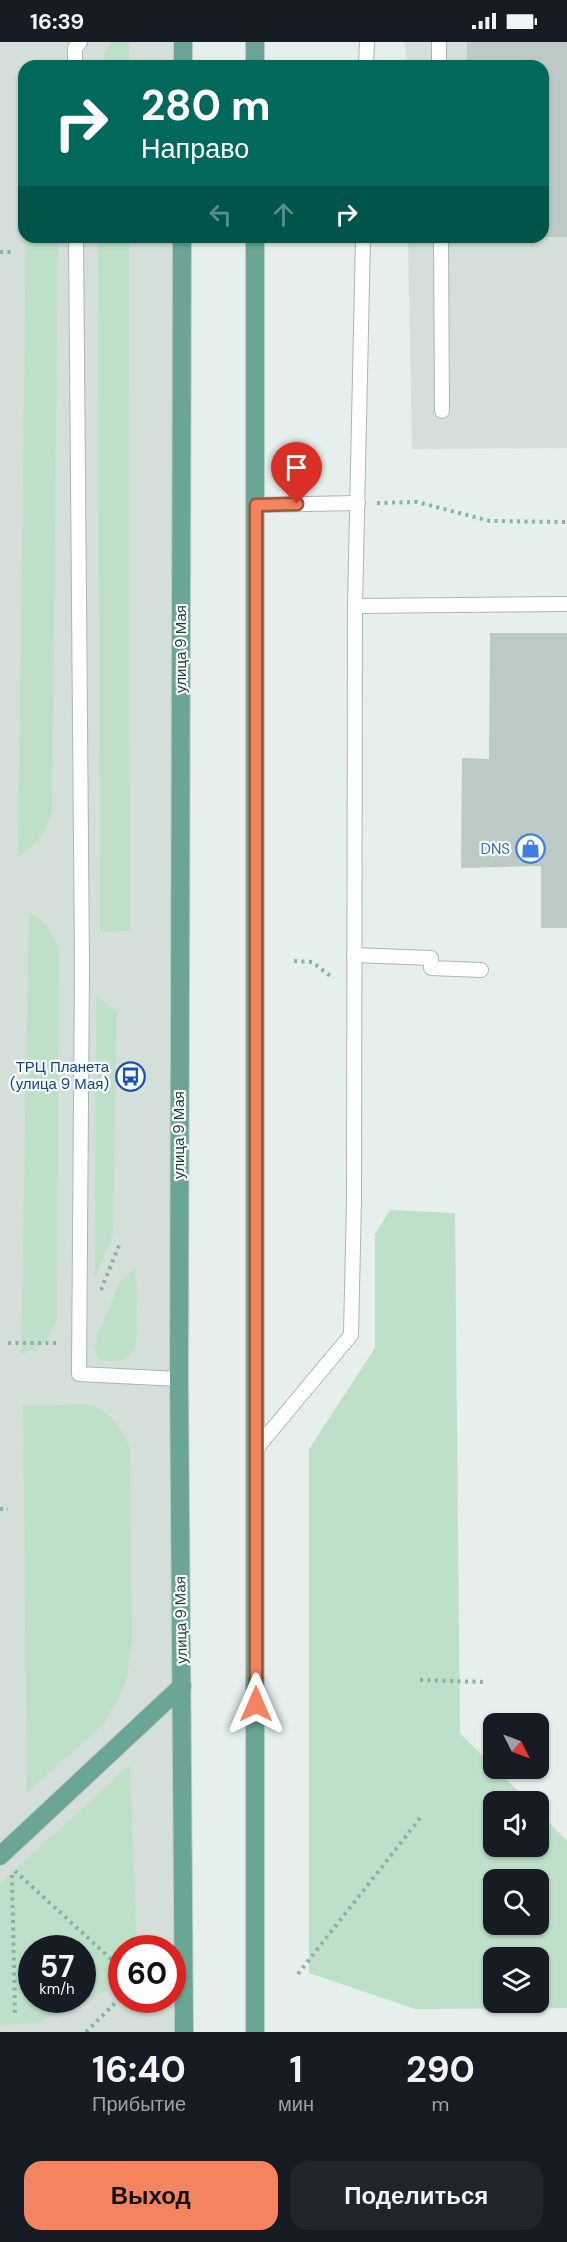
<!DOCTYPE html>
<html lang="ru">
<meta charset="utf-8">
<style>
:root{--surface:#171b24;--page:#20242c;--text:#f1f3f6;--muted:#9ea1a6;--accent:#f4845f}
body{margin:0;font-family:"DM Sans",sans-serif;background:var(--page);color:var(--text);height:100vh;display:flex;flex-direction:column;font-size:22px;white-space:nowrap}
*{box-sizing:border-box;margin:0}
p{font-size:20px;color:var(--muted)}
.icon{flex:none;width:33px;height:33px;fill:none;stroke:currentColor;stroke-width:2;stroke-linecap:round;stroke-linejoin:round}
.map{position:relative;height:1990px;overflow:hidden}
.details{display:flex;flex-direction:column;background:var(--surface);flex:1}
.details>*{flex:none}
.guide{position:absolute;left:18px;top:18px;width:531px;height:183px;border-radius:18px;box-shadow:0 2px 4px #0004;background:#00695c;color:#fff;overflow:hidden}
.needle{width:39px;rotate:132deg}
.tools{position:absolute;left:483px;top:1671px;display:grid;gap:12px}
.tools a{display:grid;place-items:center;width:66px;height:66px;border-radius:12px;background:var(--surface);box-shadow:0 2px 4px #0004;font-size:30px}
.speed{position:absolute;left:18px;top:1893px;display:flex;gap:12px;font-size:30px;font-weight:700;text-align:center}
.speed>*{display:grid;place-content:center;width:78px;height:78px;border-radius:50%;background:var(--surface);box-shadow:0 2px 4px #0004;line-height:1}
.speed small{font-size:15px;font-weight:400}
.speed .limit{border:9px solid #d22;background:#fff;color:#111}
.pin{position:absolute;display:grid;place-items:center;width:51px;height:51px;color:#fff;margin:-62px -26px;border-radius:50% 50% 50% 0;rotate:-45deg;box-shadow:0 0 6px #0007}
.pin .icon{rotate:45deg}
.me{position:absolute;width:66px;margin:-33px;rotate:0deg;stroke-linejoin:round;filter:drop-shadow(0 0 4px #0008)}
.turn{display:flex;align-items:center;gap:21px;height:126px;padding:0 24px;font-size:27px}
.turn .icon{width:78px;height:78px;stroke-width:2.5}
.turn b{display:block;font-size:42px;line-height:51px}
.lanes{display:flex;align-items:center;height:57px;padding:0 24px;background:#0003;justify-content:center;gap:30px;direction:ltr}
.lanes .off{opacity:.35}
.eta{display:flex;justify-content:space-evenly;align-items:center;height:102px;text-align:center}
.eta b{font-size:36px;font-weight:700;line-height:42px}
.action{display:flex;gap:12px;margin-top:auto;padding:12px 24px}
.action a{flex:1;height:69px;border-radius:18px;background:var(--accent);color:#111;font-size:24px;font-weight:700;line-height:69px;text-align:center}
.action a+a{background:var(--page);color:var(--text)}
.status{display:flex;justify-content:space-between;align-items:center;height:42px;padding:0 30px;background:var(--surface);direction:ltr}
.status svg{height:16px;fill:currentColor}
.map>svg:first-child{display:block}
.built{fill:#d4dfda;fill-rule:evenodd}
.green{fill:#bfe0c8;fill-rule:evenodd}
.building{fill:#bbcac4}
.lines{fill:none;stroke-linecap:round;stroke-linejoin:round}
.service-casing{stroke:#a8b8b2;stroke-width:16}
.primary-casing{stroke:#c2cac8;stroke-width:20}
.path{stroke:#86b3a5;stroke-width:4;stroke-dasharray:3 4.5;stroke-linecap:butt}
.service{stroke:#fff;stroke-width:14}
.primary{stroke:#6aa596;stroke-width:18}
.route-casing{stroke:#9f563e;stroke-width:15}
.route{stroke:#f4845f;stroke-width:10}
.labels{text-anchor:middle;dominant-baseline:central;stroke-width:4.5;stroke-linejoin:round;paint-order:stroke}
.street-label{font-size:15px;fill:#24423a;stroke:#f7fbf9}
.shop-label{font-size:15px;fill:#366cbe;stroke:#f7fbf9;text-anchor:end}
.transit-label{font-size:15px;fill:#164399;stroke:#f7fbf9;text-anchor:end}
</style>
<div class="status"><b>16:39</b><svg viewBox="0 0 49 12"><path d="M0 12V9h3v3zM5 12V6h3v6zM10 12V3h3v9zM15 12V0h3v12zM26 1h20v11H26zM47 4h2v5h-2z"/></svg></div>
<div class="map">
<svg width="567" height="1990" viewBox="0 0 567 1990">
<rect width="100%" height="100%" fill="#e6efeb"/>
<g class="built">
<path d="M 0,0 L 183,0 L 183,24 L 24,24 L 24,195 L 182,195 L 184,1990 L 0,1990 ZM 32,1906 L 82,1906 L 82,1958 L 32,1958 ZM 122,1906 L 172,1906 L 172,1958 L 122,1958 Z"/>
<path d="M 405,0 L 567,0 L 567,406 L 412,407 L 408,195 L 543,195 L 543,24 L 406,24 Z"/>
</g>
<g class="green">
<path d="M 111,0 L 129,0 L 129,24 L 101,24 L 107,5 Z"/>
<path d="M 26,195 L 58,195 L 52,771 C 43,792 38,803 18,815 Z"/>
<path d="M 98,195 L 129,195 L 130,889 L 100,890 Z"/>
<path d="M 29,870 C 46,879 52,890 59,907 L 57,1278 C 47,1299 44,1305 21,1312 Z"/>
<path d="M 96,953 L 117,970 L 113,1191 L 95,1237 Z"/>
<path d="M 390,1168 L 455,1171 L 460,1691 L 528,1759 L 494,1760 L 494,1804 L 538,1804 L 539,1770 L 567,1799 L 567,1966 L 415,1967 L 309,1931 L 309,1407 L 375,1306 L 375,1192 ZM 494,1838 L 538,1838 L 538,1882 L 494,1882 ZM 494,1916 L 538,1916 L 538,1960 L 494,1960 Z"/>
<path d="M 136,1226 C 136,1239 138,1300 135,1307 C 127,1322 111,1321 98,1316 L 94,1303 L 120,1239 Z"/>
<path d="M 85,1362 L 95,1365 L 112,1375 L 130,1404 L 132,1600 L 129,1622 L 125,1641 L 117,1660 L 103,1682 L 27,1751 L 23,1364 Z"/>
<path d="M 130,1723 L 137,1906 L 122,1906 L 121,1942 L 36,1981 L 0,1983 L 0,1841 ZM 32,1906 L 82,1906 L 82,1958 L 32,1958 Z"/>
</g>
<g class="building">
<path d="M 467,0 L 567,0 L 567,195 L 543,195 L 543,24 L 467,24 Z"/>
<path d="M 490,591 L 567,591 L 567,886 L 541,886 L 541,824 L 461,826 L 462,716 L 489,717 Z"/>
</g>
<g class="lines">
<defs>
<g id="service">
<path d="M 439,0 L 439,24"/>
<path d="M 75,24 L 75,6 L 80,0"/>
<path d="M 366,24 L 367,0"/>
<path d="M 76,195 L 82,923 L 79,1332 L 179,1337"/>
<path d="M 441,195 L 442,369"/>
<path d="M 256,463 L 358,461"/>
<path d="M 355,564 L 567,562"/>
<path d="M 354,913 L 431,916 L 431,926 L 481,928"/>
<path d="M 256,1407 L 351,1293 L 354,1157 L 355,564 L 363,195"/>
</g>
<g id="primary">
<path d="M 255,0 L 255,24"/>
<path d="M 183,24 L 183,0"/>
<path d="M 182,195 L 179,1337 L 184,1990"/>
<path d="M 0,1814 L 182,1644"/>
<path d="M 255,1990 L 255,195"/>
</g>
</defs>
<use href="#service" class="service-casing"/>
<use href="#primary" class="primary-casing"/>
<g class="path">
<path d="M 0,210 L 11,210"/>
<path d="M 377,461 L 417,460 L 490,479 L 567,480"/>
<path d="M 294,919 L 312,920 L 333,936"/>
<path d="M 101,1248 L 120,1201"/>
<path d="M 8,1301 L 60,1301"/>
<path d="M 0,1467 L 8,1467"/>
<path d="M 420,1638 L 485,1640"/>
<path d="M 15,1829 L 122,1927"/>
<path d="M 12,1833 L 15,1972"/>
<path d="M 298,1932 L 421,1775"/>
<path d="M 86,1990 L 122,1954"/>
</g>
<use href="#service" class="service"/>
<use href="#primary" class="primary"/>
</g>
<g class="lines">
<defs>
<path id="route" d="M 256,1662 L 256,463 L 297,462"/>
</defs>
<use href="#route" class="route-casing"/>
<use href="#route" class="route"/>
</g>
<defs>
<symbol id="shop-ring" viewBox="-11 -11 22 22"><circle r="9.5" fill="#f7fbf9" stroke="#3f7fe0" stroke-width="1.5"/><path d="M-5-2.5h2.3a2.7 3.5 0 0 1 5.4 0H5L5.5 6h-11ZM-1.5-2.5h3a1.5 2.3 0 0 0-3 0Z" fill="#3f7fe0"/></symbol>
<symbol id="bus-ring" viewBox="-11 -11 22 22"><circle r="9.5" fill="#f7fbf9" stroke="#1a4fb4" stroke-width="1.5"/><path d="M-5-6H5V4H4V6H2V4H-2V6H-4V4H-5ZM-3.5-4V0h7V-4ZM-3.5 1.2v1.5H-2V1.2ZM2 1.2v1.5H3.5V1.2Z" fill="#1a4fb4"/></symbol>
</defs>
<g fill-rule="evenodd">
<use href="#shop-ring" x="514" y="790" width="33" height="33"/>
<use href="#bus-ring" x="114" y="1018" width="33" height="33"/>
</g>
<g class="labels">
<g class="street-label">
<text transform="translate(181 607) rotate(-90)">улица 9 Мая</text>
<text transform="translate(179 1093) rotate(-90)">улица 9 Мая</text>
<text transform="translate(181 1578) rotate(-91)">улица 9 Мая</text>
</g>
<g class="shop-label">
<text x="510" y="807">DNS</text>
</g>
<g class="transit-label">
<text x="109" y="1025">ТРЦ Планета<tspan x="109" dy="17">(улица 9 Мая)</tspan></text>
</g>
</g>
</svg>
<div class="tools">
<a><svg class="needle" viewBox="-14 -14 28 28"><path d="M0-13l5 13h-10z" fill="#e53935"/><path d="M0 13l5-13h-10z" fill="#9ea1a6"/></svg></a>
<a><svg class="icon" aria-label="sound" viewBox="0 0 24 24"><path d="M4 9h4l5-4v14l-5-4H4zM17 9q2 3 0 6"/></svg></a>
<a><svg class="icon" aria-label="search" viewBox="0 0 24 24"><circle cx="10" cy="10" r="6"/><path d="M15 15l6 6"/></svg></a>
<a><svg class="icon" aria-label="layers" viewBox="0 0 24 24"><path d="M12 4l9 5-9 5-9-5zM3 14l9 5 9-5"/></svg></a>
</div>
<div class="speed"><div>57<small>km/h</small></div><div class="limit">60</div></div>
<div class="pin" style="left:297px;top:462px;background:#d93025"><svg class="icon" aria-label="arrive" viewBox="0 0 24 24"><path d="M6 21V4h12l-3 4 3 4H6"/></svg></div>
<svg class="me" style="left:256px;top:1662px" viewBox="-20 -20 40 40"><path d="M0-17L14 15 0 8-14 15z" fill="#f4845f" stroke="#fff" stroke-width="4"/></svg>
<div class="guide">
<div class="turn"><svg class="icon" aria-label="right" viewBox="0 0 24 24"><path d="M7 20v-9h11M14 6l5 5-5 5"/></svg><div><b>280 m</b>Направо</div></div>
<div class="lanes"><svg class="icon off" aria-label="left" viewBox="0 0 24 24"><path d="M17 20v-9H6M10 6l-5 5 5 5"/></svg><svg class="icon off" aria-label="ahead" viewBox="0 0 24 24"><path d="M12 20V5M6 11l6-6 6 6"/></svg><svg class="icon" aria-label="right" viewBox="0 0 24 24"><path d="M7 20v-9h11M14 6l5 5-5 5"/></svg></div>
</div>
</div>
<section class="details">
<div class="eta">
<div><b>16:40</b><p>Прибытие</p></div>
<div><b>1</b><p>мин</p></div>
<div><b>290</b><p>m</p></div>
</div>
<div class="action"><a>Выход</a><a>Поделиться</a></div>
</section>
